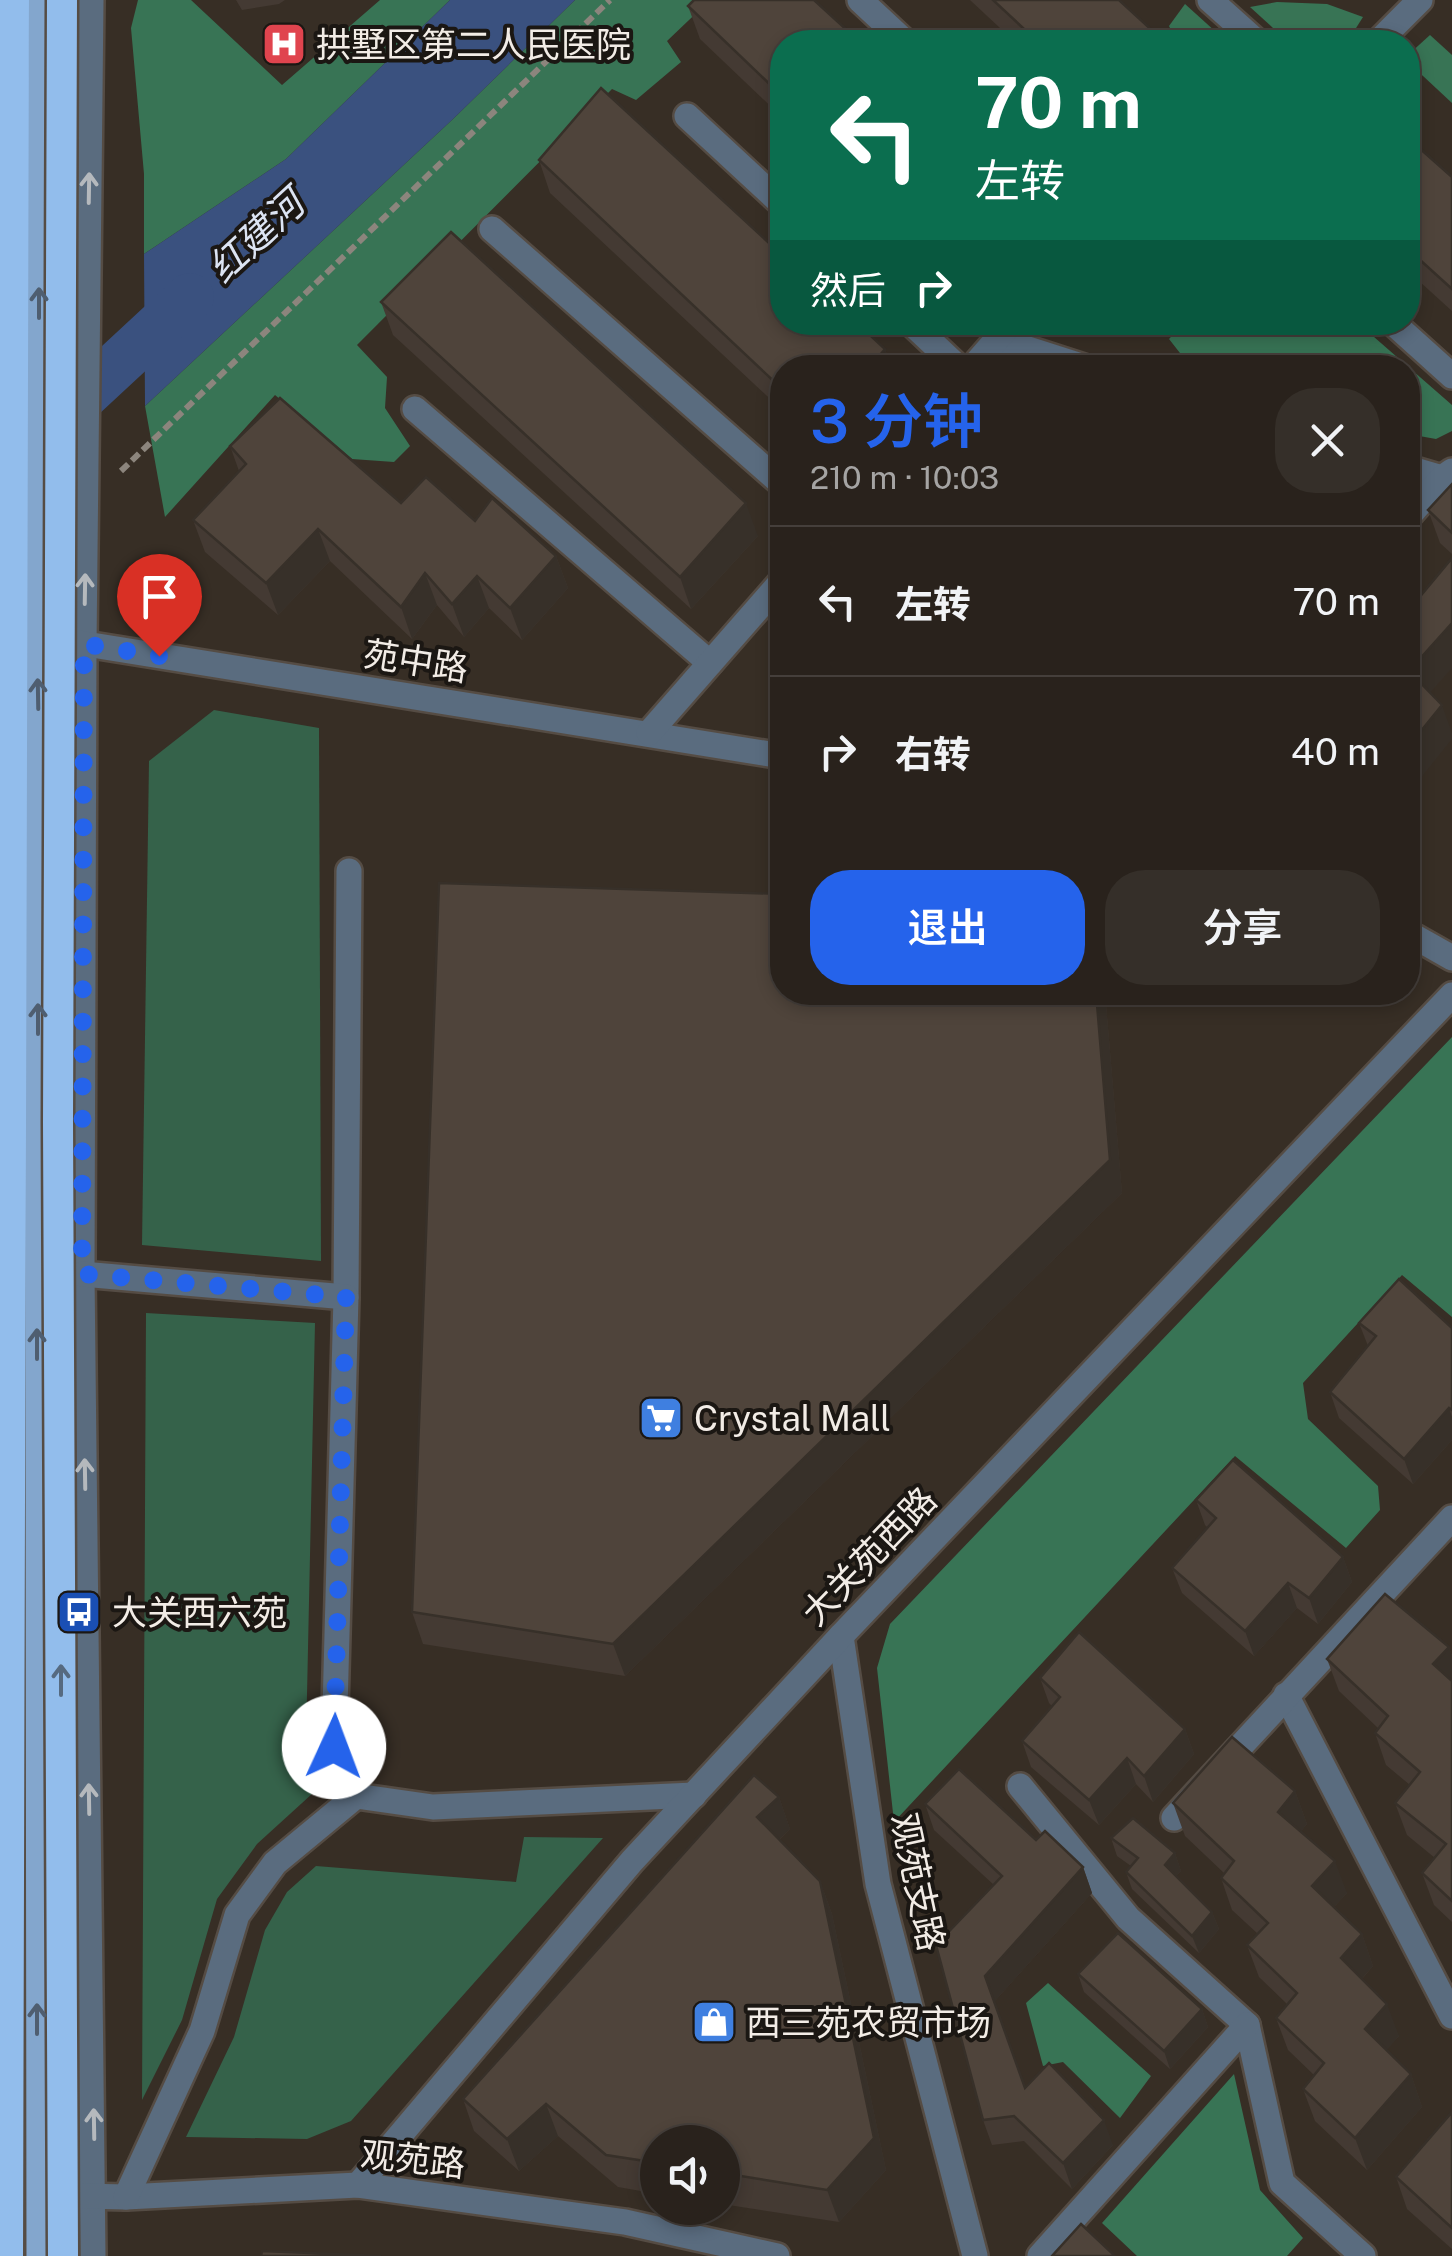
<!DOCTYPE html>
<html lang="zh">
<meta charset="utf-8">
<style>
:root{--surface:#29221c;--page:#352f29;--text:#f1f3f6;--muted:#a5a4a3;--line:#453f3b;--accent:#2563eb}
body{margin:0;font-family:"Public Sans","Noto Sans SC",sans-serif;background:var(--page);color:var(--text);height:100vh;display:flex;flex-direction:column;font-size:38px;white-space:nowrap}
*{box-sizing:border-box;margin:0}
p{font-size:32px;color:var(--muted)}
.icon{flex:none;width:55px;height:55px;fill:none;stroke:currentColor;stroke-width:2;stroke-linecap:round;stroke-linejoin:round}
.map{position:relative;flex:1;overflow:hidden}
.details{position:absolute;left:770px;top:355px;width:650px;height:650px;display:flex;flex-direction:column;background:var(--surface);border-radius:40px;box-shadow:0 5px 15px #0003,0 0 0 2px var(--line)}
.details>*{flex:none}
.guide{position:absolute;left:770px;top:30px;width:650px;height:305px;border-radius:40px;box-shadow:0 5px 15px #0003,0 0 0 2px var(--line);background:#0b6e4f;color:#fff;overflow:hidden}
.tools{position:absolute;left:640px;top:2125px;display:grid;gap:20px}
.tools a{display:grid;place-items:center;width:100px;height:100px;border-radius:50%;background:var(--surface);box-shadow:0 5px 15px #0003,0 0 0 2px var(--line);font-size:50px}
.pin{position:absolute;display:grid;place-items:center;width:85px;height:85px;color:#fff;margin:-102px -42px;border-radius:50% 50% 50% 0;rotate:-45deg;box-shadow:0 0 10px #0007}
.pin .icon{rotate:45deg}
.me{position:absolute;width:110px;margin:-55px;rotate:2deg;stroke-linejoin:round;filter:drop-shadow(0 0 8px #0008)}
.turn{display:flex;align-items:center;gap:35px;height:210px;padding:0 40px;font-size:45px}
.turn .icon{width:130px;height:130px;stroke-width:2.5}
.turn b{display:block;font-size:70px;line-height:85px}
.then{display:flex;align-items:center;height:95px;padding:0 40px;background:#0003;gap:20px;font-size:38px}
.round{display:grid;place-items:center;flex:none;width:105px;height:105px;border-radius:40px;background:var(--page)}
.head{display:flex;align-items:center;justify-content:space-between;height:170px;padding:0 40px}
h1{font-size:60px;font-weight:600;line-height:75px;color:var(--accent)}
.cta{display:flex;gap:20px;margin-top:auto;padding:20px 40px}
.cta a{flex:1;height:115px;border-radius:40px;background:var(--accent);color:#fff;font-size:40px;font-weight:600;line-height:115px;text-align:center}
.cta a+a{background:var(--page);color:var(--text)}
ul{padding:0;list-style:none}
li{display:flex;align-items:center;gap:30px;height:150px;padding:0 40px;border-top:2px solid var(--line)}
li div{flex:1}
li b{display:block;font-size:38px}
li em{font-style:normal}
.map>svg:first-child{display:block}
.green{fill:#35624a}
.forest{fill:#387455}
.water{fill:#3a517f}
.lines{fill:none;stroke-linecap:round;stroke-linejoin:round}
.canal{stroke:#3a517f;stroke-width:48}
.minor-casing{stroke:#554c44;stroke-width:30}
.major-casing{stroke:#554c44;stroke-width:30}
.highway-casing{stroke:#554c44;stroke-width:35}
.path{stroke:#8c857d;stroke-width:6;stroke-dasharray:10 5;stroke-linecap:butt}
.minor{stroke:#5a6c7f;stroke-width:25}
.major{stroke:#83a6cd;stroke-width:25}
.highway{stroke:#92bdec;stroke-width:30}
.highway-bridge-casing{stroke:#554c44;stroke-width:35;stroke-linecap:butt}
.highway-bridge{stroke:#92bdec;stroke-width:30}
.wall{fill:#443a33}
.shaded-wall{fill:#373029}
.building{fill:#4f443b;stroke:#373029;stroke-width:2.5}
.oneway{stroke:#b5b9bd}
.oneway2{stroke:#4f5e70}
.oneway3{stroke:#566a80}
.route{stroke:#2563eb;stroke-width:18;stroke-dasharray:0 32.4}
.labels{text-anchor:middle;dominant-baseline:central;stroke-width:8;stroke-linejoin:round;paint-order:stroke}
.poi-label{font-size:35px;fill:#f2ece6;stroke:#1b1713;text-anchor:start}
.street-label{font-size:35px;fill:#f2ece6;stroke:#1b1713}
.water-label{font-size:38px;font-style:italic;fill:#dce4f3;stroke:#1b1713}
</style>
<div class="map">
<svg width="1452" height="2256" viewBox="0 0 1452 2256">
<rect width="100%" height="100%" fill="#372e25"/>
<g class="green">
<path d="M 214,710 L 319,728 L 321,1261 L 142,1245 L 149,761 Z"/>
<path d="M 146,1313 L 315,1323 L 306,1741 L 324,1783 L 257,1844 L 217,1899 L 182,2020 L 142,2100 Z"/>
<path d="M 524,1837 L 603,1838 L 351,2121 L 307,2139 L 186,2137 L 234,2037 L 265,1930 L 287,1892 L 316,1866 L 516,1882 Z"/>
</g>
<g class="forest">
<path d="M 138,0 L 191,0 L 282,85 L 380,0 L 450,0 L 286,159 L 144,254 L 144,174 L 131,28 Z"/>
<path d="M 575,0 L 710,0 L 667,41 L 681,62 L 636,100 L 612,89 L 357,345 L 387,377 L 385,408 L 410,446 L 394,462 L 352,459 L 275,395 L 165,517 L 145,406 L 453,119 Z"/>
<path d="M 1277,2 L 1327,4 L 1363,17 L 1351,36 L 1284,38 L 1250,7 Z"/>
<path d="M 1185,4 L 1227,42 L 1177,42 L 1169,26 Z"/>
<path d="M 1430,35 L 1452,55 L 1452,103 L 1408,62 L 1408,55 Z"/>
<path d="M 1184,323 L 1358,323 L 1452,405 L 1452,431 L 1436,439 L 1408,434 L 1408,368 L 1201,367 L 1187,362 L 1169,339 Z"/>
<path d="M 1452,1037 L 1452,1317 L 1402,1275 L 1303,1383 L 1308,1419 L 1378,1486 L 1380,1510 L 1346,1548 L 1235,1456 L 894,1822 L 877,1668 L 890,1624 Z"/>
<path d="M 1048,1983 L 1151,2076 L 1120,2118 L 1063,2062 L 1043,2066 L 1026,2003 Z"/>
<path d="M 1234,2074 L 1260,2190 L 1303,2238 L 1287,2256 L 1137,2256 L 1102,2223 Z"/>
</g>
<path class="water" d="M 450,0 L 575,0 L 453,119 L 145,406 L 144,254 L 286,159 Z"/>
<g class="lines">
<path class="canal" d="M 52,425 L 190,297"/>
<defs>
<g id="minor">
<path d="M 91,0 L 84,644 L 82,1274 L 93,2256"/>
<path d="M 860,0 L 905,42"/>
<path d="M 1210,0 L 1257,42"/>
<path d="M 1378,42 L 1420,0"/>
<path d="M 687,116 L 782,204"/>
<path d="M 492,229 L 782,484"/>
<path d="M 910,322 L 959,368"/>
<path d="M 1392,322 L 1452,376"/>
<path d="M 997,339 L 1087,368"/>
<path d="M 972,368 L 1012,322"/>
<path d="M 415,409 L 710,663"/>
<path d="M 1408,468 L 1442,478"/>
<path d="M 1408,517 L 1442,478 L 1452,471"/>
<path d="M 67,641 L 782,756"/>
<path d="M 649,733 L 782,581"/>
<path d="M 349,871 L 346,1297 L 334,1747 L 356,1796 L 433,1807 L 694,1795"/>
<path d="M 1408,933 L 1452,958"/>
<path d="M 82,1274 L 346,1297"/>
<path d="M 841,1636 L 878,1884 L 975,2256"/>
<path d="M 1286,1695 L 1452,2016"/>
<path d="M 1020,1786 L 1128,1918 L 1247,2025 L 1282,2183 L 1363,2256"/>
<path d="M 1174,1818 L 1452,1518"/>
<path d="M 358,2185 L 632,1861 L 841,1636 L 1452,995"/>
<path d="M 82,2196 L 126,2197 L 358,2185 L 625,2222 L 777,2256"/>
<path d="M 126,2197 L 202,2031 L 237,1915 L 275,1863 L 356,1796"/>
<path d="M 1040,2256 L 1247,2025"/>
</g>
<path id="major" d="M 39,2256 L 37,636 L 41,0"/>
<path id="highway" d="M 8,2256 L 14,0"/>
</defs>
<use href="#minor" class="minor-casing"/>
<use href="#major" class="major-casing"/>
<use href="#highway" class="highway-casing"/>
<path class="path" d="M 121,471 L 610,0"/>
<use href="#minor" class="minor"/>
<use href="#major" class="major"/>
<use href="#highway" class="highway"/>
<defs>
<path id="highway-bridge" d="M 62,0 L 58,1122 L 63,2256"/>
</defs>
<use href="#highway-bridge" class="highway-bridge-casing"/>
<use href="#highway-bridge" class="highway-bridge"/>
</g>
<g class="wall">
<path d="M 236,0 L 285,0 L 279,4 L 242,10 Z"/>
<path d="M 970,0 L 1119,0 L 1159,42 L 1015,42 Z"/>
<path d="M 688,6 L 782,42 L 782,117 L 700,39 Z"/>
<path d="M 1408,138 L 1452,177 L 1452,311 L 1408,271 Z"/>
<path d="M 539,160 L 885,349 L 892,368 L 782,368 L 782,410 L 550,193 Z"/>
<path d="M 381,302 L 758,536 L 691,609 L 393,335 Z"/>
<path d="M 230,446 L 401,503 L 475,521 L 556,556 L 568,588 L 522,640 L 489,608 L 464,637 L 437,605 L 412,639 L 330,561 L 278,615 L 205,552 L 193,520 L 239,471 Z"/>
<path d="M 1452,484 L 1452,554 L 1440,543 L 1428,510 Z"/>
<path d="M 782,600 L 782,646 L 771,614 Z"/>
<path d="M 782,992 L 1105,992 L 1122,1193 L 625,1676 L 423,1644 L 412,1612 Z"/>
<path d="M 1359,1323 L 1452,1328 L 1452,1440 L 1413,1484 L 1339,1418 L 1330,1392 L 1368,1346 Z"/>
<path d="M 1196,1500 L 1343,1557 L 1352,1582 L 1318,1624 L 1297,1608 L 1254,1656 L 1182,1593 L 1172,1568 L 1207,1527 L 1205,1525 Z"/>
<path d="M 1449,1647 L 1452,1656 L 1452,1922 L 1434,1905 L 1422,1873 L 1435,1858 L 1407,1835 L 1395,1803 L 1410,1785 L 1386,1765 L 1375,1733 L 1378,1728 L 1339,1691 L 1327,1659 Z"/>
<path d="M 1040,1678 L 1185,1729 L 1194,1754 L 1153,1802 L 1136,1784 L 1099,1825 L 1031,1767 L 1022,1741 L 1052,1706 L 1049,1703 Z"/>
<path d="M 1295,1791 L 1307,1824 L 1301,1831 L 1347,1893 L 1334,1907 L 1362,1934 L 1373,1966 L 1362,1979 L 1399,2036 L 1386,2050 L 1411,2074 L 1422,2107 L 1367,2170 L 1315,2121 L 1303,2089 L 1314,2075 L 1288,2050 L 1276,2018 L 1287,2004 L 1259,1977 L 1247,1945 L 1258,1934 L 1232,1910 L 1221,1878 L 1224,1873 L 1185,1836 L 1173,1803 Z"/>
<path d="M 779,1797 L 790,1829 L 779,1840 L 820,1881 L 832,1914 L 886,2170 L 839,2222 L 722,2204 L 722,2142 L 658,2142 L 658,2194 L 618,2187 L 558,2136 L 519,2171 L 474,2131 L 463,2099 Z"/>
<path d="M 925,1804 L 1036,1840 L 1083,1867 L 1092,1893 L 994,2002 L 1025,2087 L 1113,2145 L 1072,2189 L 1024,2141 L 992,2145 L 983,2120 L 994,1885 L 934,1830 Z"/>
<path d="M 1111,1838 L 1175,1853 L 1181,1871 L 1176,1876 L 1212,1912 L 1219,1929 L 1199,1953 L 1132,1889 L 1126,1872 L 1131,1866 L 1117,1856 Z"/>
<path d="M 1078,1974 L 1202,2009 L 1208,2027 L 1170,2069 L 1084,1992 Z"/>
<path d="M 1452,2112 L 1452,2249 L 1407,2209 L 1396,2177 Z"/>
</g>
<g class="shaded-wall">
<path d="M 1155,33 L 1159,42 L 1147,42 Z"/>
<path d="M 885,349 L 892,368 L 869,368 Z"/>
<path d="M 746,503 L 758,536 L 691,609 L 680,577 Z"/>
<path d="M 318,529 L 330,561 L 278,615 L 266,583 Z"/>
<path d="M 556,556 L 568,588 L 522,640 L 510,608 Z"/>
<path d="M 425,573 L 437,605 L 412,639 L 401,607 Z"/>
<path d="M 477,576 L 489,608 L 464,637 L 452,604 Z"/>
<path d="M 1452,623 L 1452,668 L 1421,703 L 1409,671 Z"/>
<path d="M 1442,705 L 1452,733 L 1452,739 L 1408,794 L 1408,747 Z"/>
<path d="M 1096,992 L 1105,992 L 1122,1193 L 625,1676 L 613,1644 Z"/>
<path d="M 1449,1408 L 1452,1417 L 1452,1440 L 1413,1484 L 1404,1459 Z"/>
<path d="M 1343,1557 L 1352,1582 L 1318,1624 L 1309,1598 Z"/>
<path d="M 1288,1583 L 1297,1608 L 1254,1656 L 1245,1631 Z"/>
<path d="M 1449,1647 L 1452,1656 L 1452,1689 L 1433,1664 Z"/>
<path d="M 1185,1729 L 1194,1754 L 1153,1802 L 1144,1776 Z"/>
<path d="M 1127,1758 L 1136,1784 L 1099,1825 L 1089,1800 Z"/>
<path d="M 1295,1791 L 1307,1824 L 1290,1844 L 1278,1812 Z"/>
<path d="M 779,1797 L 790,1829 L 768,1850 L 757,1817 Z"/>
<path d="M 1175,1853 L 1181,1871 L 1171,1882 L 1165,1865 Z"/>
<path d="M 1335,1861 L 1347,1893 L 1324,1918 L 1312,1886 Z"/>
<path d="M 1083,1867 L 1092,1893 L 994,2002 L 985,1976 Z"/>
<path d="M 820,1881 L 832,1914 L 886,2170 L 839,2222 L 827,2190 Z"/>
<path d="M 1212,1912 L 1219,1929 L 1199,1953 L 1192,1936 Z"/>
<path d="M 1362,1934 L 1373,1966 L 1352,1990 L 1341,1958 Z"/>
<path d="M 1387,2004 L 1399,2036 L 1377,2061 L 1365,2029 Z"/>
<path d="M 1202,2009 L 1208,2027 L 1170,2069 L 1164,2051 Z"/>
<path d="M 1411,2074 L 1422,2107 L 1367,2170 L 1355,2138 Z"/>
<path d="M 546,2104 L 558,2136 L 519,2171 L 507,2139 Z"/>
<path d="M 1104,2120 L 1113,2145 L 1072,2189 L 1063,2163 Z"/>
</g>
<g class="building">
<path d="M 694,0 L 814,0 L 860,42 L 782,42 L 782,96 L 688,6 Z"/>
<path d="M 993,0 L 1119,0 L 1155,33 L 1147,42 L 1038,42 Z"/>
<path d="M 601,88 L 782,255 L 782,322 L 856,322 L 885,349 L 869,368 L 782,368 L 782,389 L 539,160 Z"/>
<path d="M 1408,138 L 1452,177 L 1452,289 L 1408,249 Z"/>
<path d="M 451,232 L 746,503 L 680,577 L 381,302 Z"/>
<path d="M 984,355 L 1000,368 L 973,368 Z"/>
<path d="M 280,398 L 401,503 L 426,477 L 475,521 L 492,498 L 556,556 L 510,608 L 477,576 L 452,604 L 425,573 L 401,607 L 318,529 L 266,583 L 193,520 L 246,464 L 230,446 Z"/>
<path d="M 1452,484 L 1452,533 L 1428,510 Z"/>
<path d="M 1452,558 L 1452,623 L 1409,671 L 1442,705 L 1408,747 L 1408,611 Z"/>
<path d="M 782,600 L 782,624 L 771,614 Z"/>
<path d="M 439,883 L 782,894 L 782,992 L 1096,992 L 1110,1160 L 613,1644 L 412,1612 Z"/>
<path d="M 1399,1279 L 1452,1328 L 1452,1410 L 1449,1408 L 1404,1459 L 1330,1392 L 1376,1336 L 1359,1323 Z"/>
<path d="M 1233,1460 L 1343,1557 L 1309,1598 L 1288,1583 L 1245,1631 L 1172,1568 L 1216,1518 L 1196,1500 Z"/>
<path d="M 1385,1594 L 1449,1647 L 1433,1664 L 1452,1681 L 1452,1901 L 1422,1873 L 1446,1844 L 1395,1803 L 1420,1772 L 1375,1733 L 1388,1716 L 1327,1659 Z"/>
<path d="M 1079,1632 L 1185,1729 L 1144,1776 L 1127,1758 L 1089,1800 L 1022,1741 L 1060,1697 L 1040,1678 Z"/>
<path d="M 1232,1737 L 1295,1791 L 1278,1812 L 1335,1861 L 1312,1886 L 1362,1934 L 1341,1958 L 1387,2004 L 1365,2029 L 1411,2074 L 1355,2138 L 1303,2089 L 1324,2063 L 1276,2018 L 1297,1993 L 1247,1945 L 1268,1923 L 1221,1878 L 1234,1861 L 1173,1803 Z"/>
<path d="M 959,1769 L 1036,1840 L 1045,1831 L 1083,1867 L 985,1976 L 1025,2088 L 1049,2063 L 1104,2120 L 1063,2163 L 1014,2116 L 983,2120 L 936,1945 L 1002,1876 L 925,1804 Z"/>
<path d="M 754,1775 L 779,1797 L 757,1817 L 820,1881 L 874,2138 L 827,2190 L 722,2173 L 722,2142 L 658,2142 L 658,2163 L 606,2155 L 546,2104 L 507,2139 L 463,2099 Z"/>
<path d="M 1133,1818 L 1175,1853 L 1165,1865 L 1212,1912 L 1192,1936 L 1126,1872 L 1138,1858 L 1111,1838 Z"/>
<path d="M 1118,1933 L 1202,2009 L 1164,2051 L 1078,1974 Z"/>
<path d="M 1452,2112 L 1452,2228 L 1396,2177 Z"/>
<path d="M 1081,2224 L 1115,2256 L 1052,2256 Z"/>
<path d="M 262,2251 L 381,2256 L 261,2256 Z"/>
</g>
<defs><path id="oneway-shaft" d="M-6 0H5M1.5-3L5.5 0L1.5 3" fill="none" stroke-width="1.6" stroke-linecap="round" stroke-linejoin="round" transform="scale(2.5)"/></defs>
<g class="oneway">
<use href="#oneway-shaft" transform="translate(89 188) rotate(-89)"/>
<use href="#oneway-shaft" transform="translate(85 589) rotate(-89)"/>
<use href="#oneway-shaft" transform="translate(85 1474) rotate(-91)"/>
<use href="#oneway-shaft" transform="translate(89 1799) rotate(-91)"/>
<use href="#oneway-shaft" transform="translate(94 2124) rotate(-91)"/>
</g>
<g class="oneway2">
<use href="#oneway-shaft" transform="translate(39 303) rotate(-90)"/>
<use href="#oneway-shaft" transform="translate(38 694) rotate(-91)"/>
<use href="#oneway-shaft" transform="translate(38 1019) rotate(-90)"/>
<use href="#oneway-shaft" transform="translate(37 1344) rotate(-90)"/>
<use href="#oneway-shaft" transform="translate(37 2019) rotate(-90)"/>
</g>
<use class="oneway3" href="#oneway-shaft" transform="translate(61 1680) rotate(-90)"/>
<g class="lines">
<path class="route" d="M 159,656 L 84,644 L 82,1274 L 346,1297 L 334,1747"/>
</g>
<defs>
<symbol id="hospital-square" viewBox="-11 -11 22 22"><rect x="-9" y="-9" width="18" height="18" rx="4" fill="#e0444e" stroke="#1b1713"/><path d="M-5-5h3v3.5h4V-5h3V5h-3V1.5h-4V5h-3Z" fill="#fff"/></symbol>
<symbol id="supermarket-square" viewBox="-11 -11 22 22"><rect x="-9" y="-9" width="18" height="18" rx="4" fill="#3f7fe0" stroke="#1b1713"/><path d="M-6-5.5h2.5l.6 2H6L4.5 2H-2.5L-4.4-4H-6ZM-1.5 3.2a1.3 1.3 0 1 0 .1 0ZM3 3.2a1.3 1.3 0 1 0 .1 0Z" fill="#fff"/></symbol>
<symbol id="bus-square" viewBox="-11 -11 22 22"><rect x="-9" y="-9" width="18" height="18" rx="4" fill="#1a4fb4" stroke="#1b1713"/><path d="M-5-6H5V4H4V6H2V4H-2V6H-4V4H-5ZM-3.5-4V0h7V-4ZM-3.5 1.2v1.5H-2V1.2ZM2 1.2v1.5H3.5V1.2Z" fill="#fff"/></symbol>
<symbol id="shop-square" viewBox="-11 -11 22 22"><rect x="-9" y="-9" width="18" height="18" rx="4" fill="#3f7fe0" stroke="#1b1713"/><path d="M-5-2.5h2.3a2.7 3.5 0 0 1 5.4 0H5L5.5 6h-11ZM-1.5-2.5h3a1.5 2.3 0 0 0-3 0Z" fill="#fff"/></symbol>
</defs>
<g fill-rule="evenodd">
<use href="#hospital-square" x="259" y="19" width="50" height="50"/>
<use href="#supermarket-square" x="636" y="1393" width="50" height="50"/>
<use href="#bus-square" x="54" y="1587" width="50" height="50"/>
<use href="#shop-square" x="689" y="1997" width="50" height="50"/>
</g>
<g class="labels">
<g class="poi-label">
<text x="316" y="44">拱墅区第二人民医院</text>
<text x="694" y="1418">Crystal Mall</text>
<text x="112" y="1612">大关西六苑</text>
<text x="746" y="2022">西三苑农贸市场</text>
</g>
<g class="street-label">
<text transform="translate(416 661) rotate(9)">苑中路</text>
<text transform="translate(869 1556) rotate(-46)">大关苑西路</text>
<text transform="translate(918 1882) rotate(78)">观苑支路</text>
<text transform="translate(413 2159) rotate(6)">观苑路</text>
</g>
<g class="water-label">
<text transform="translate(256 236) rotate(-43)">红建河</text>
</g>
</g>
</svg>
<div class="tools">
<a><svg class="icon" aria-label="sound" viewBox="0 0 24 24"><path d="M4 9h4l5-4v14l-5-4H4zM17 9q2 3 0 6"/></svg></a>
</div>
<div class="pin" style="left:159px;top:656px;background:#d93025"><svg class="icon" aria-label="arrive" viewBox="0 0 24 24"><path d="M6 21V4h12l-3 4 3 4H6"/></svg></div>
<svg class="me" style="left:334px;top:1747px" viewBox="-20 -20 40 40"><circle r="19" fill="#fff"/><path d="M0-13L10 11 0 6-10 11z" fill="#2563eb"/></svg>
<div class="guide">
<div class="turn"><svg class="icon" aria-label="left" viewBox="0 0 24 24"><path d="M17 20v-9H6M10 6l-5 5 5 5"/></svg><div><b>70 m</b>左转</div></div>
<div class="then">然后<svg class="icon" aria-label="right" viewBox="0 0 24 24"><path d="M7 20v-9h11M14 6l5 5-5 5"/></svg></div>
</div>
<section class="details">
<div class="head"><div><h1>3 分钟</h1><p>210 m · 10:03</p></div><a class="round"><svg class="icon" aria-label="close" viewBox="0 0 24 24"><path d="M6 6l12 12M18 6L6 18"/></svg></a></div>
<ul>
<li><svg class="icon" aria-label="left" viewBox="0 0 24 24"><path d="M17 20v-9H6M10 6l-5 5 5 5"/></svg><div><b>左转</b></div><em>70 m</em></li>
<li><svg class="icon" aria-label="right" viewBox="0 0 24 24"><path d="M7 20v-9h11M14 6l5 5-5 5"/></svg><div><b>右转</b></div><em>40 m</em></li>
</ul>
<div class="cta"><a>退出</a><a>分享</a></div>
</section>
</div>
